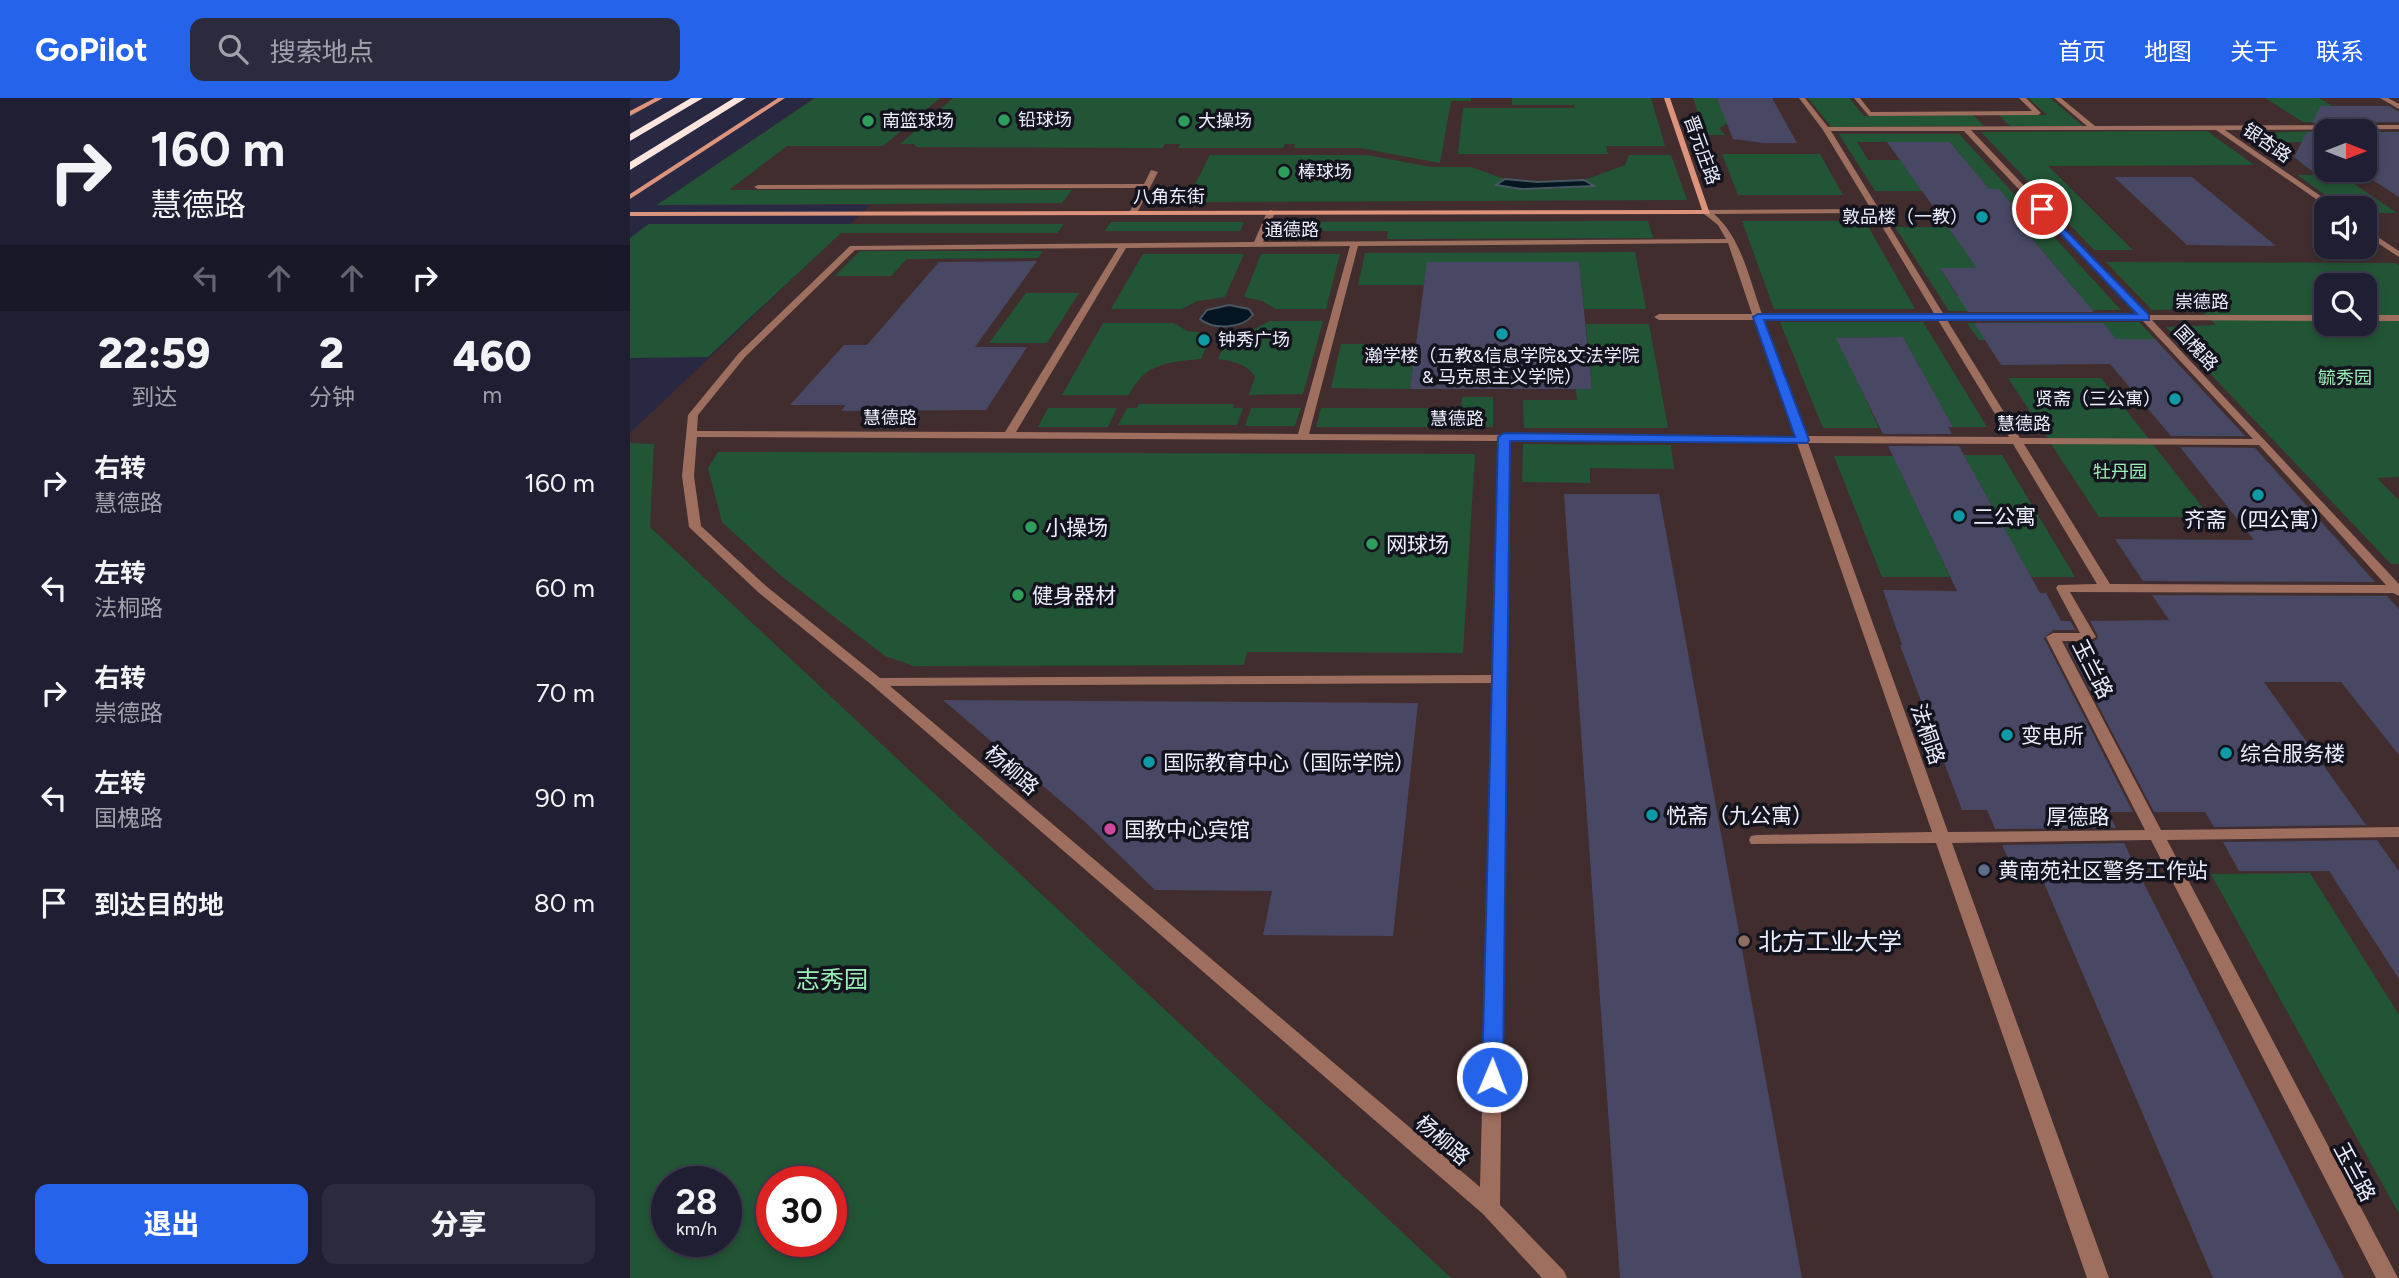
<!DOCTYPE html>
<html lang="zh">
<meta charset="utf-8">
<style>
:root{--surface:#1f1e32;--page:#2c2b3e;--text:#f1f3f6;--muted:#a1a2ac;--line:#3c3c4d;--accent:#2563eb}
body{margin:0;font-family:Figtree,"Noto Sans SC",sans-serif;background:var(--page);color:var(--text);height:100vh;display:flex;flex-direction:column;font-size:26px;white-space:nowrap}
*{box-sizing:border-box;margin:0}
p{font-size:23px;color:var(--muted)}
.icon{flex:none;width:38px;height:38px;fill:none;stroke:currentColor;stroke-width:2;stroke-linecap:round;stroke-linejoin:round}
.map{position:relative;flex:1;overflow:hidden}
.panel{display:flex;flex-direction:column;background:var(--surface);width:630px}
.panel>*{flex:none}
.banner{background:#1f1e32;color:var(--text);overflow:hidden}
.needle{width:46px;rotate:90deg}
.buttons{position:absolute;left:1684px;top:21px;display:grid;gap:14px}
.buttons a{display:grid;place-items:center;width:63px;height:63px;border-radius:14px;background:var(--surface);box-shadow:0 4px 10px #0003,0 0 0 2px var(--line);font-size:35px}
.speed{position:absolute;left:21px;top:1068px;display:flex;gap:14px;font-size:35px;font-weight:700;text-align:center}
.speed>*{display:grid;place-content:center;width:91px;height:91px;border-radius:50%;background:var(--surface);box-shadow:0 4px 10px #0003,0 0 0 2px var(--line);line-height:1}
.speed small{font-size:18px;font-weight:400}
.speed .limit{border:10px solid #d22;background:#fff;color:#111}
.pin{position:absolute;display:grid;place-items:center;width:60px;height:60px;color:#fff;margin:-30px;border:4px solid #fff;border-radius:50%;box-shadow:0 2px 7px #0007}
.me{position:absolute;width:77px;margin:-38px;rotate:1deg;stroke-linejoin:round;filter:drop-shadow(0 0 5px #0008)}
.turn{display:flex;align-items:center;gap:24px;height:147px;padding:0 35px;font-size:32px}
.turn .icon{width:91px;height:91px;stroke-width:2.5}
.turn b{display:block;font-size:49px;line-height:60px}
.lanes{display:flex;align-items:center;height:66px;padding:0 35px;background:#0003;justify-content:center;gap:35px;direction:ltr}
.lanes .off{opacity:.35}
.eta{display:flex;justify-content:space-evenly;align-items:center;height:119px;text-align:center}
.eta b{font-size:42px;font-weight:800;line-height:49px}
.cta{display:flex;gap:14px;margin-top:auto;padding:14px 35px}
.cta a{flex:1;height:80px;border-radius:14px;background:var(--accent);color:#fff;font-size:28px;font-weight:800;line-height:80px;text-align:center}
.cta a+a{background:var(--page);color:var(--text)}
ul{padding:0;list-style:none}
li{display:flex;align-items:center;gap:21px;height:105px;padding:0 35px}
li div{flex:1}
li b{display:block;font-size:26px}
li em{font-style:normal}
header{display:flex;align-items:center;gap:42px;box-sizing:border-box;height:98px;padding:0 35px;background:var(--accent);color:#fff}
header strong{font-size:33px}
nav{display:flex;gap:38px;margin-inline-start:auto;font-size:24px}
.search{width:490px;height:63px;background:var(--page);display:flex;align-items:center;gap:18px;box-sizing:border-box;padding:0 24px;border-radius:14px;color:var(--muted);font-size:26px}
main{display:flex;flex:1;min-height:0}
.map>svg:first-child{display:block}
.education{fill:#412d2e;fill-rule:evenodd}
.green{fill:#225535;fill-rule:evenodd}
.water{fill:#031621;stroke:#495663;stroke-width:2}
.building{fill:#484864}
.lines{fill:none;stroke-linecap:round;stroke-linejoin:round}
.street{fill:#9e6e5f;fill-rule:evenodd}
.secondary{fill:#de937b;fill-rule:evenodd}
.highway{fill:#fee6de;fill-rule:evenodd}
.route{fill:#2563eb;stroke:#184099;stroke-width:2}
.leisure-dot{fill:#2e9e5b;stroke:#13131e;stroke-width:2.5}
.culture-dot{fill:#0f9aa8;stroke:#13131e;stroke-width:2.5}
.hotel-dot{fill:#d1479c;stroke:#13131e;stroke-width:2.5}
.service-dot{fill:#5c6f8a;stroke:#13131e;stroke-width:2.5}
.education-dot{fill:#8d6e63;stroke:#13131e;stroke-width:2.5}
.labels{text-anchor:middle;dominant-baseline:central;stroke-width:7;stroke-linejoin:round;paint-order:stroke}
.far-poi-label{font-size:18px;fill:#ecedfe;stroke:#13131e;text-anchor:start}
.far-street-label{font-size:18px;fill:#ecedfe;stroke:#13131e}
.far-park-label{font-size:18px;fill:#9befb6;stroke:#13131e}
.poi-label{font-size:21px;fill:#ecedfe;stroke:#13131e;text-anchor:start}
.street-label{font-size:21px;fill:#ecedfe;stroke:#13131e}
.near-poi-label{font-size:24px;fill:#ecedfe;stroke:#13131e;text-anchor:start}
.near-park-label{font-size:24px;fill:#9befb6;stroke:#13131e}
</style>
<header>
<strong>GoPilot</strong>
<div class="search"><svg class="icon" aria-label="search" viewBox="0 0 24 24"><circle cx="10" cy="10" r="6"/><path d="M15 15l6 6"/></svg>搜索地点</div>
<nav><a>首页</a><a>地图</a><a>关于</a><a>联系</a></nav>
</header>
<main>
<section class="panel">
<div class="banner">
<div class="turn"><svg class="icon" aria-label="right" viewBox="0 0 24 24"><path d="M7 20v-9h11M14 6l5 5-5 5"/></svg><div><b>160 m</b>慧德路</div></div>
<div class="lanes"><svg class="icon off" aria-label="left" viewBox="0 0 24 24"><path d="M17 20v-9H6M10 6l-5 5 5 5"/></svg><svg class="icon off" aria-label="ahead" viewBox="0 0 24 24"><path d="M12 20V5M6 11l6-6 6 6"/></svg><svg class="icon off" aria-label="ahead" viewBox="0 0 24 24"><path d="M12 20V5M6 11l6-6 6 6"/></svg><svg class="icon" aria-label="right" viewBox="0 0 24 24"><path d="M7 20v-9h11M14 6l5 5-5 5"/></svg></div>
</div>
<div class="eta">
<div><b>22:59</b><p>到达</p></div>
<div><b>2</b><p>分钟</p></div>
<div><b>460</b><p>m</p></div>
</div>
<ul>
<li><svg class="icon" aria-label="right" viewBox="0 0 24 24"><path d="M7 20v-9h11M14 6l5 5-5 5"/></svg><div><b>右转</b><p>慧德路</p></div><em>160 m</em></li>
<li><svg class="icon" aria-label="left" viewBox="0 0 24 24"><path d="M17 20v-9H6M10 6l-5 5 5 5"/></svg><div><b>左转</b><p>法桐路</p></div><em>60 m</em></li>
<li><svg class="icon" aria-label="right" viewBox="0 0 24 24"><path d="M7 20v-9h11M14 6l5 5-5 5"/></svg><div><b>右转</b><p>崇德路</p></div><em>70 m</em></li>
<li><svg class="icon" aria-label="left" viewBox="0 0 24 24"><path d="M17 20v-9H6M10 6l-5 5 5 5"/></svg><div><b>左转</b><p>国槐路</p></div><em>90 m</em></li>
<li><svg class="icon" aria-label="arrive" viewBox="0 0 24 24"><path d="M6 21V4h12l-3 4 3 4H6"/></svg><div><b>到达目的地</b></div><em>80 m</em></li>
</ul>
<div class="cta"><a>退出</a><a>分享</a></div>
</section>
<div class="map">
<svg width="1769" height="1180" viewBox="0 0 1769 1180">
<rect width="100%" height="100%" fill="#292842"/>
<path class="education" d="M 184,0 L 1769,0 L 1769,1180 L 820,1180 L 19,429 L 24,346 L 0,345 L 0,335 L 240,107 L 27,107 ZM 1696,33 L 1734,33 L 1734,72 L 1696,72 ZM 1696,110 L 1734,110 L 1734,149 L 1696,149 ZM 1696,187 L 1734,187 L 1734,226 L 1696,226 Z"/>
<g class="green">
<path d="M 185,0 L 310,0 L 253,48 L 157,48 L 99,92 L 442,92 L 432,105 L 27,107 Z"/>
<path d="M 323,0 L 841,0 L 841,3 L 821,3 L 810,65 L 730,50 L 664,50 L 665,46 L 655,46 L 653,50 L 548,50 L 550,46 L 535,46 L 532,50 L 287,49 L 284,46 L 270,46 Z"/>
<path d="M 882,0 L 1021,0 L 1035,48 L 976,48 L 978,56 L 828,56 L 833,10 L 945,10 L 944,7 L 882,7 Z"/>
<path d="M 1063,0 L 1087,0 L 1100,24 L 1089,30 L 1095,37 L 1076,37 Z"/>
<path d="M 1178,0 L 1219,0 L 1234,18 L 1343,17 L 1354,28 L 1201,29 Z"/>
<path d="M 1398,0 L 1420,0 L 1453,28 L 1380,28 L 1369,17 L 1417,17 Z"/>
<path d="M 1635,0 L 1689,0 L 1729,24 L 1673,24 Z"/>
<path d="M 1746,31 L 1769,44 L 1734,46 L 1734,33 L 1696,33 L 1696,40 C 1675,45 1648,48 1630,35 Z"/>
<path d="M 1577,33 L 1624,67 L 1418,68 L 1503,152 L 1464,152 L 1351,34 Z"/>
<path d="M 1209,36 L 1329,36 L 1491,212 L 1319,213 L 1265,129 L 1317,129 L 1319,131 L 1329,131 L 1358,170 L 1310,170 L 1327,198 L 1450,197 L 1394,131 L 1403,131 L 1369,91 L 1359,91 L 1320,44 L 1227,44 L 1238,62 L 1279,62 L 1292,93 L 1245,93 Z"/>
<path d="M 1092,56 L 1190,56 L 1213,97 L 1108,97 Z"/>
<path d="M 580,57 L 737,57 L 800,69 L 841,69 L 875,81 L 867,87 C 898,92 932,92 963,87 L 954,82 L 995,67 L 999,57 L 1041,57 L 1057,102 L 556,104 Z"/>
<path d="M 1667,77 L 1711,77 L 1767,115 L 1734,115 L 1734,110 L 1714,110 Z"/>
<path d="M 1018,123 L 1023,140 L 757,141 L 758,133 L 655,133 L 658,124 Z"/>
<path d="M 1112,123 L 1235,123 L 1285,211 L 1144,211 Z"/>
<path d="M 481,124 L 614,124 L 610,133 L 475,133 Z"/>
<path d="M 19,126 L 434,126 L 427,135 L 211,135 L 78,259 L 0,260 L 0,140 Z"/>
<path d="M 230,153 L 413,153 L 408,160 L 277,161 L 261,178 L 205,178 Z"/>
<path d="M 1005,154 L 1016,211 L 954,211 L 949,164 L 798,164 L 794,187 L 728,187 L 735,155 Z"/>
<path d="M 513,156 L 614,156 L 595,199 L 567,203 L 552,211 L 481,211 Z"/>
<path d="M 631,156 L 710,156 L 696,211 L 645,211 L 633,203 L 614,199 Z"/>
<path d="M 1476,164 L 1766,165 L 1769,167 L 1769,379 L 1747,380 L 1769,402 L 1769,466 L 1761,466 L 1536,229 L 1586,227 L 1570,211 L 1522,212 ZM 1696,187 L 1734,187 L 1734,226 L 1696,226 Z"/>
<path d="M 396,195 L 449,195 L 417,245 L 359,245 Z"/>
<path d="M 640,223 L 693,223 L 673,296 L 619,297 L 625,279 C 618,266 602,263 588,261 L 599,236 L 622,232 Z"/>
<path d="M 1150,224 L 1293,224 L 1357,329 L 1323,329 L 1273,239 L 1207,240 L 1249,330 L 1193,330 Z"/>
<path d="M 1509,224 L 1525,241 L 1349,242 L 1337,225 Z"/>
<path d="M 473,225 L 544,225 L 557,233 L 582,236 L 571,261 C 538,264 515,265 499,297 L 432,297 Z"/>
<path d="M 956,226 L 1019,226 L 1038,330 L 894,330 L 893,302 L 947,302 L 946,291 L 962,291 Z"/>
<path d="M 711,246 L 786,246 L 780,291 L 701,290 Z"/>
<path d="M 1378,280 L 1471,280 L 1580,419 L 1469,419 Z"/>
<path d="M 832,299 L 863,299 L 863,329 L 686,329 L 691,310 L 806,310 L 806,321 L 830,321 Z"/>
<path d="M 509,306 L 604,306 L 603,310 L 613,310 L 607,327 L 488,327 L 497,310 L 507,310 Z"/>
<path d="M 418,310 L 487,310 L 478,329 L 408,329 Z"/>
<path d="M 621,310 L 671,310 L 665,328 L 615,328 Z"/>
<path d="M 0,345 L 24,346 L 20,429 L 821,1180 L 0,1180 ZM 37,1083 L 96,1083 L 96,1143 L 37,1143 ZM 142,1083 L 201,1083 L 201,1143 L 142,1143 Z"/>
<path d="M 893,346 L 1041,347 L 1044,371 L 960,370 L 960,385 L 892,384 Z"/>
<path d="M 88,354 L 845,356 L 833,555 L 617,554 L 614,567 L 284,568 L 255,558 L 150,477 L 92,424 L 78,370 Z"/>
<path d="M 1334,357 L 1372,357 L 1445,479 L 1401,479 Z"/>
<path d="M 1204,358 L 1263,358 L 1320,479 L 1252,479 Z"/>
<path d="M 1680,775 L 1769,917 L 1769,1116 L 1581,776 Z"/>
</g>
<g class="water">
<path d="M 875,81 L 907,84 L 954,82 L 964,88 L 891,91 L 866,87 Z"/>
<path d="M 599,207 L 619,211 L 623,217 C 612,231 583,232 570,221 L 577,212 Z"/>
</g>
<g class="building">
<path d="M 1087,0 L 1142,0 L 1167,45 L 1133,45 L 1103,41 Z"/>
<path d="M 1691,8 L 1759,8 L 1769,14 L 1769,24 L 1682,25 Z"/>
<path d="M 1677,34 L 1696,34 L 1696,72 L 1734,72 L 1734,34 L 1769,34 L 1769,99 L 1732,75 L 1683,74 L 1664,59 Z"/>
<path d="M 1257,44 L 1320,44 L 1359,91 L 1369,91 L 1403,131 L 1394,131 L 1464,214 L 1338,214 L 1310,170 L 1347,170 Z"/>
<path d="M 1484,79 L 1562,79 L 1646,148 L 1557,147 Z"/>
<path d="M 407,163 L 345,249 L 397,249 L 356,312 L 211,313 L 216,307 L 160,307 L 214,247 L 237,247 L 309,164 Z"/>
<path d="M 797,164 L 949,164 L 962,291 L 780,291 Z"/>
<path d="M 1344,225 L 1473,225 L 1486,241 L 1525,241 L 1615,338 L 1541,338 L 1480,266 L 1371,267 Z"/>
<path d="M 1273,239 L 1323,329 L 1318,329 L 1322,336 L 1253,336 L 1206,240 Z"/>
<path d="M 1258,348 L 1329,348 L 1410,495 L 1416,495 L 1431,523 L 1440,523 L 1446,532 L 1423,532 L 1414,540 L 1503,714 L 1478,714 L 1486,730 L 1365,731 L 1357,712 L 1332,712 L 1270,547 L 1272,547 L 1253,492 L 1327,493 Z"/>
<path d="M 1550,349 L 1625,350 L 1745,484 L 1513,483 L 1485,441 L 1624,442 Z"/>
<path d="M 934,396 L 1029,396 L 1172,1180 L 990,1180 Z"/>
<path d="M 1522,497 L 1757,498 L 1769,511 L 1769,657 L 1711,584 L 1634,584 L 1736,727 L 1584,729 L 1575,714 L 1524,714 L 1436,546 L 1459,546 L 1467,541 L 1468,538 L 1460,523 L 1539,522 Z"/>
<path d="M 313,602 L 788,605 L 763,838 L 633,837 L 642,793 L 525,792 L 454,723 Z"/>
<path d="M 1747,742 L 1769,773 L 1769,881 L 1699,773 L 1609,773 L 1593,744 Z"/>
<path d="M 1494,745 L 1506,770 L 1714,1180 L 1583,1180 L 1408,771 L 1383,771 L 1372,747 Z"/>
</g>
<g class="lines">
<g class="street">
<path d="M 1169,0 L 1175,0 L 1198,29 L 1457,28 L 1424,0 L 1431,0 L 1465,28 L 1769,27 L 1769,31 L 1595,32 L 1708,110 L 1699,110 L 1586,32 L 1341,32 L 1517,217 L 1696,217 L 1696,223 L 1522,222 L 1769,486 L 1769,498 L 1763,495 L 1440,494 L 1466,539 L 1459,543 L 1432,543 L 1531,732 L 1769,729 L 1769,739 L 1537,742 L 1768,1180 L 1746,1180 L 1521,742 L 1322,745 L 1479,1180 L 1457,1180 L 1306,745 L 1121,746 L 1119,742 L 1121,738 L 1127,737 L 1302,734 L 1167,345 L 879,343 L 870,1107 L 934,1173 L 937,1180 L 912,1180 L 853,1116 L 242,587 L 128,494 L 59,429 L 52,378 L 58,317 L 109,255 L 220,148 L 624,144 L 637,114 L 641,112 L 645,114 L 633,144 L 1096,141 L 1088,127 L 1074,116 L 1074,112 L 1241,111 L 1193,32 ZM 1201,33 L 1334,33 L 1507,217 L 1314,217 ZM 1244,115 L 1305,217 L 1132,216 C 1120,184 1112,140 1084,116 ZM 1098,145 L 1122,216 L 1029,216 L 1024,219 L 1029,222 L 1124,222 L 1165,338 L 679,336 L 728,148 ZM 720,148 L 668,336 L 386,334 L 496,150 ZM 488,150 L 375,334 L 67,333 L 68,317 L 115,259 L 225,152 ZM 1133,222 L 1308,222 L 1379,339 L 1176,338 ZM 1317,222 L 1512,222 L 1623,341 L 1390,340 ZM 67,339 L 869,343 L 863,577 L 250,580 L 136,488 L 71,428 L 64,378 ZM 1178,345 L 1383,346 L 1467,486 L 1428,487 L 1426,490 L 1450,535 L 1423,535 L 1416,539 L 1515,732 L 1318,734 ZM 1394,346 L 1629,347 L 1756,487 L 1480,486 ZM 863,585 L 850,1089 L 260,588 Z"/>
<path d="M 1224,0 L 1230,0 L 1241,14 L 1402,13 L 1389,0 L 1396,0 L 1411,15 L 1408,17 L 1239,18 Z"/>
<path d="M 1750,0 L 1758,0 L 1769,6 L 1769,11 Z"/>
<path d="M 521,72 L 528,74 L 507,115 L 503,117 L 499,115 L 512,90 L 128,91 L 124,89 L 128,87 L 514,86 Z"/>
<path d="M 1734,130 L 1769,153 L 1769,159 L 1734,136 Z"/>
<rect x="1734" y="217" width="35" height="6"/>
</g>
<g class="secondary">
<path d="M 25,0 L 33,0 L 0,18 L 0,13 Z"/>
<path d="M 148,0 L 155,0 L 0,101 L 0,96 Z"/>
<path d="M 1034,0 L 1040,0 L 1080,116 L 0,118 L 0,114 L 1072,112 Z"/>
</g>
<g class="highway">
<path d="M 61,0 L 73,0 L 0,43 L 0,36 Z"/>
<path d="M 104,0 L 116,0 L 0,72 L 0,64 Z"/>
</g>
</g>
<path class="route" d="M 1412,108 L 1519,217 L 1519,222 L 1134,222 L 1179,342 L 1177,345 L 880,343 L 873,979 L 870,985 L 862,987 L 855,985 L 852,979 L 868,339 L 874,335 L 1165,339 L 1123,219 L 1128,216 L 1507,216 L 1409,113 L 1408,111 Z"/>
<g class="leisure-dot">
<circle cx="374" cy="22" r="7"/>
<circle cx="238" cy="23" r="7"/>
<circle cx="554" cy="23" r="7"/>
<circle cx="654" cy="74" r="7"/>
<circle cx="401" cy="429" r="7"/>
<circle cx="742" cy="446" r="7"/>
<circle cx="388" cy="497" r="7"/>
</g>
<g class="culture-dot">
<circle cx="1352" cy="119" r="7"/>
<circle cx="872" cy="236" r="7"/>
<circle cx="574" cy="242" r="7"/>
<circle cx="1545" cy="301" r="7"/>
<circle cx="1628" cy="397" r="7"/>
<circle cx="1329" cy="418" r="7"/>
<circle cx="1377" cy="637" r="7"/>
<circle cx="1596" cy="655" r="7"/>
<circle cx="519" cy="664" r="7"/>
<circle cx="1022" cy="717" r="7"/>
</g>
<circle class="hotel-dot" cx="480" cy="731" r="7"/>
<circle class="service-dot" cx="1354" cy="772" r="7"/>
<circle class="education-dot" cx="1114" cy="843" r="7"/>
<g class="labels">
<g class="far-poi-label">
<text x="388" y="22">铅球场</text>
<text x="252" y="23">南篮球场</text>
<text x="568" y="23">大操场</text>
<text x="668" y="74">棒球场</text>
<text x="1338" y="119" text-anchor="end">敦品楼（一教）</text>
<text x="588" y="242">钟秀广场</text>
<text x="872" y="258" text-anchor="middle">瀚学楼（五教&amp;信息学院&amp;文法学院<tspan x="872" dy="21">&amp; 马克思主义学院）</tspan></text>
<text x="1531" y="301" text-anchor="end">贤斋（三公寓）</text>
</g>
<g class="far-street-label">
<text transform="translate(1637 45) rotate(35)">银杏路</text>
<text transform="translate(1072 52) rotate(70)">晋元庄路</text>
<text x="539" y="99">八角东街</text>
<text x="662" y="132">通德路</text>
<text x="1572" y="204">崇德路</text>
<text transform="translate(1566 250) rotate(47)">国槐路</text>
<text x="260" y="320">慧德路</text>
<text x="827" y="321">慧德路</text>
<text x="1394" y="326">慧德路</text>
</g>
<g class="far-park-label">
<text x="1715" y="280">毓秀园</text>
<text x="1490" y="374">牡丹园</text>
</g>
<g class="poi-label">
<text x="1343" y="418">二公寓</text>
<text x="1628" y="421" text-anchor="middle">齐斋（四公寓）</text>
<text x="415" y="429">小操场</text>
<text x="756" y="446">网球场</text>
<text x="402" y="497">健身器材</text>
<text x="1391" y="637">变电所</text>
<text x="1610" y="655">综合服务楼</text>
<text x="533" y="664">国际教育中心（国际学院）</text>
<text x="1036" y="717">悦斋（九公寓）</text>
<text x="494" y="731">国教中心宾馆</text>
<text x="1368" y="772">黄南苑社区警务工作站</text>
</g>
<g class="street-label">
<text transform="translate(1463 571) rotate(63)">玉兰路</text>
<text transform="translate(1298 636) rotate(71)">法桐路</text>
<text transform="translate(382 672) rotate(41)">杨柳路</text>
<text x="1448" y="718">厚德路</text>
<text transform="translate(813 1042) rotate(41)">杨柳路</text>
<text transform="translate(1725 1074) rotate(62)">玉兰路</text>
</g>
<g class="near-poi-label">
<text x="1128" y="843">北方工业大学</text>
</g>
<g class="near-park-label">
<text x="202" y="881">志秀园</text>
</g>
</g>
</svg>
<div class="buttons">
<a><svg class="needle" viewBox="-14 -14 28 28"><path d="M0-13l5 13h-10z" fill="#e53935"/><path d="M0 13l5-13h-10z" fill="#a1a2ac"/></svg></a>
<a><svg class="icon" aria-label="sound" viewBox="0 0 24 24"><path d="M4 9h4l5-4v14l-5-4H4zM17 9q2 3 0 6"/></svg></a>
<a><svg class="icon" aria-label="search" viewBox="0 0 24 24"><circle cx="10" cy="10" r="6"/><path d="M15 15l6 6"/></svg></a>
</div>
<div class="speed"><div>28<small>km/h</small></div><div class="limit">30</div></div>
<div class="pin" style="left:1412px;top:111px;background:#d93025"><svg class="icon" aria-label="arrive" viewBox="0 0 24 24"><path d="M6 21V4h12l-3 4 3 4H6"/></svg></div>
<svg class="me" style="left:862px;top:979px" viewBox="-20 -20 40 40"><circle r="17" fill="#2563eb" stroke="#fff" stroke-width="3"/><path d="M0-11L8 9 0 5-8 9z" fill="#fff"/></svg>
</div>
</main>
